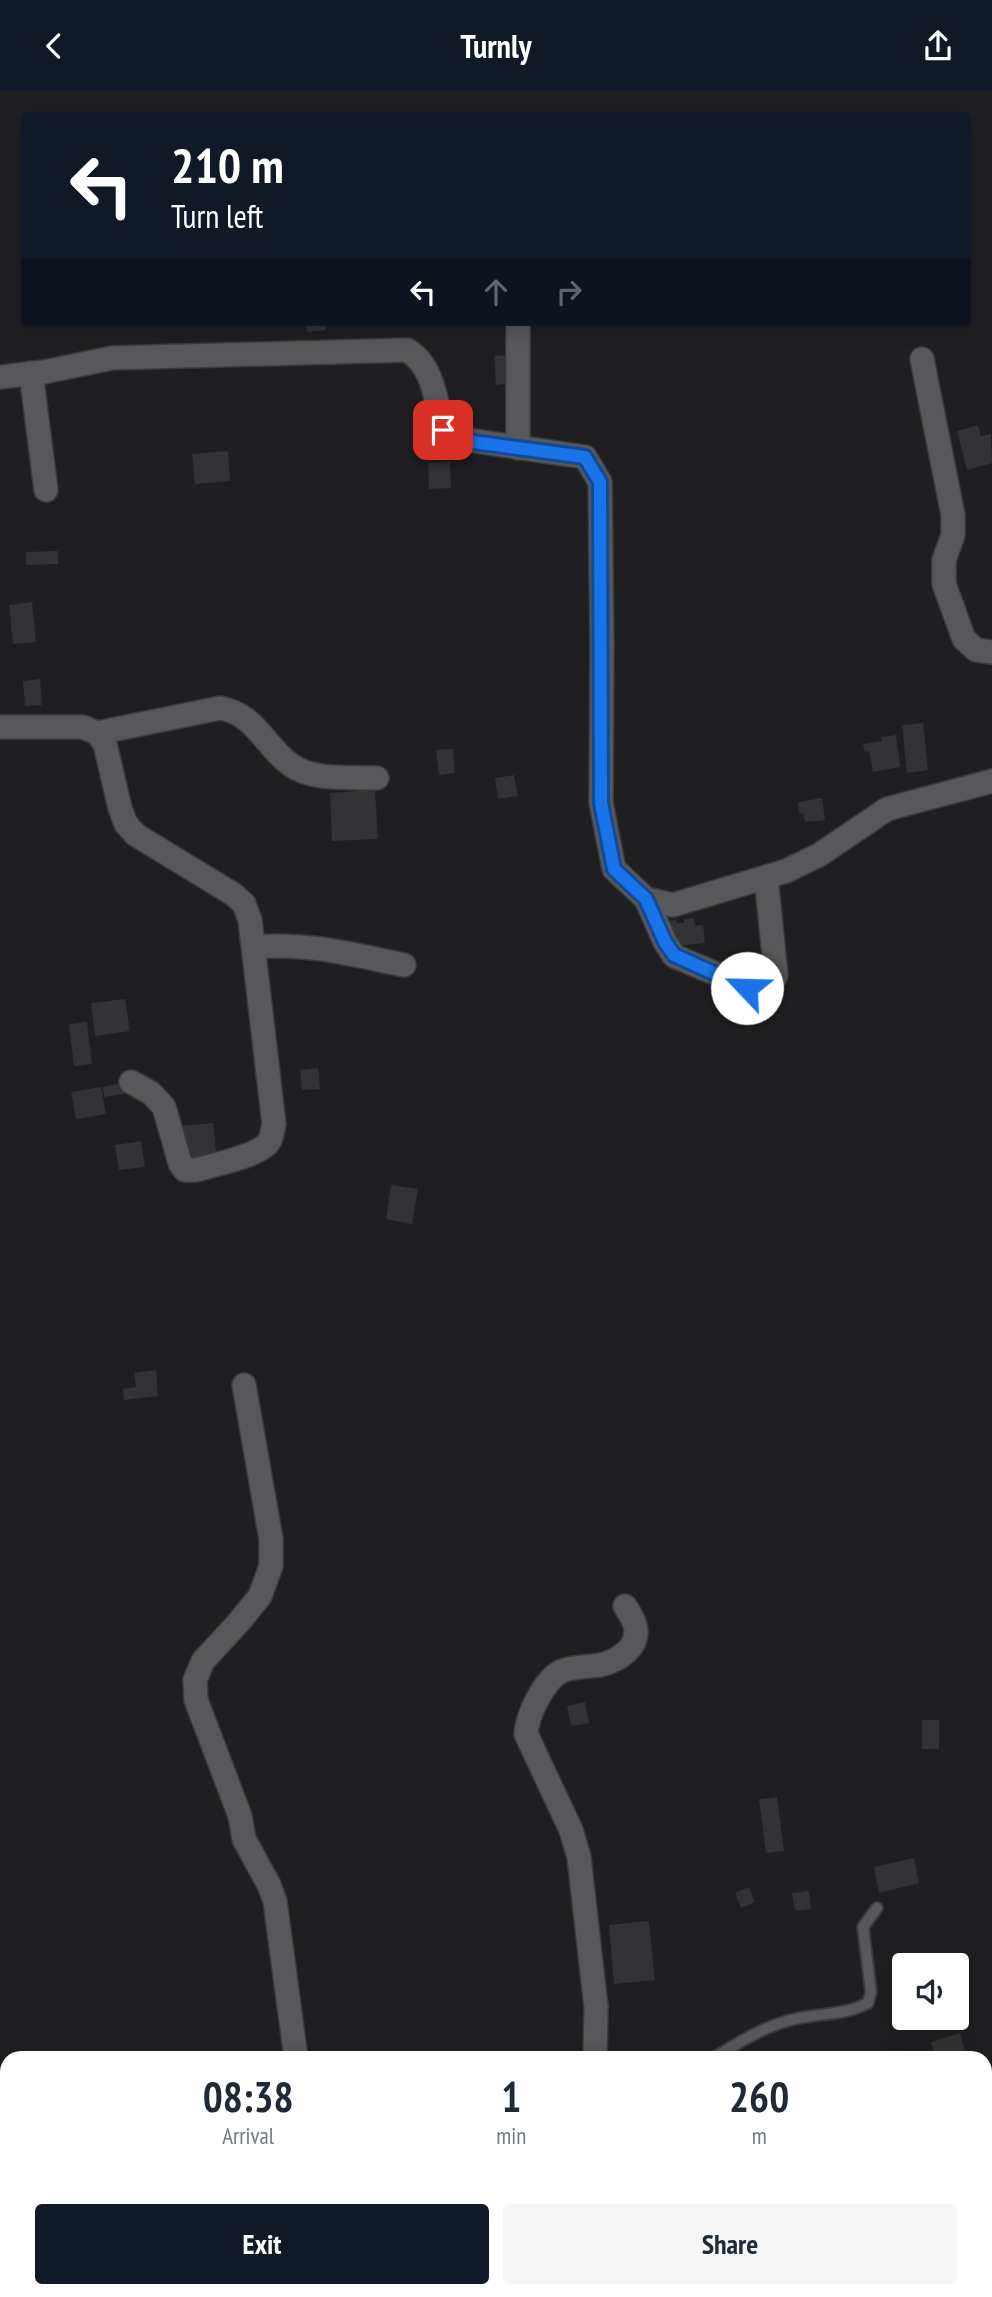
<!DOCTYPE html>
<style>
:root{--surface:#fff;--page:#f6f6f7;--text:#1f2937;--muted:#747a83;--accent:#111827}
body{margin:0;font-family:"PT Sans Narrow",sans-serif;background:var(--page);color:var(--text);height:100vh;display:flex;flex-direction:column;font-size:26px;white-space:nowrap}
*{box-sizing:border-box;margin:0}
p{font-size:23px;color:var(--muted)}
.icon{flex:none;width:38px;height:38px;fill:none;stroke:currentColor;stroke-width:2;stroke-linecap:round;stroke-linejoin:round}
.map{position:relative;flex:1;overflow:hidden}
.sheet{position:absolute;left:0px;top:1960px;width:992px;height:247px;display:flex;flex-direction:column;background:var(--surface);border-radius:21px 21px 0 0;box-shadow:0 4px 18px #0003}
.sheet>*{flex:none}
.hud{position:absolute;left:21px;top:21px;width:950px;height:214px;border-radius:7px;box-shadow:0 4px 18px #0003;background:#111827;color:#fff;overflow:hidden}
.fabs{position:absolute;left:892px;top:1862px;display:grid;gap:14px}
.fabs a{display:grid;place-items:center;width:77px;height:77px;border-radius:7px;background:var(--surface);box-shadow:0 4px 18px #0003;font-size:35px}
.pin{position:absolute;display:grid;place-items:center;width:60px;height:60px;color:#fff;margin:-30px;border-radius:14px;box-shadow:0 4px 10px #0006}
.me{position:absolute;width:77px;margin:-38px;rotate:294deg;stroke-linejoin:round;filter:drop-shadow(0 0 5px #0008)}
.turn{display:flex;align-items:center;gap:24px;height:147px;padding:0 35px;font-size:32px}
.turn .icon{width:91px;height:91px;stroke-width:2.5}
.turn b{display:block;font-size:49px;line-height:60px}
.lanes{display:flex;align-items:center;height:66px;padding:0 35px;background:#0003;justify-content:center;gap:35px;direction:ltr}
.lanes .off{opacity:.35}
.eta{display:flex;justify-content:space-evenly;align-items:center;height:119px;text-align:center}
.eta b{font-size:42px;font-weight:800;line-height:49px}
.button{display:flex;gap:14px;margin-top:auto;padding:14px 35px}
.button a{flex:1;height:80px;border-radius:7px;background:var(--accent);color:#fff;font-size:28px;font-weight:800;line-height:80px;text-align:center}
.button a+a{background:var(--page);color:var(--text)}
header{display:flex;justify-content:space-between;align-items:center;height:91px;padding:0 35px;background:var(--accent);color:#fff;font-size:32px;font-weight:800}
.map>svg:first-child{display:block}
.forest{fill:#3f3d83}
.building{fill:#333336}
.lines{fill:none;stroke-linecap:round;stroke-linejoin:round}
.service-casing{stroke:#3b3b3d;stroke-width:14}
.minor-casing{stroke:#3b3b3d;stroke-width:26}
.service{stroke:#58585b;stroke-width:10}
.minor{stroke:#58585b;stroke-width:23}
.route-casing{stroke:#114b97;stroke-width:18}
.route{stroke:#1a73e8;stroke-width:12}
</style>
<header><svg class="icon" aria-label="back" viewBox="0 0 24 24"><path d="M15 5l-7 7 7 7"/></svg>Turnly<svg class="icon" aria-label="share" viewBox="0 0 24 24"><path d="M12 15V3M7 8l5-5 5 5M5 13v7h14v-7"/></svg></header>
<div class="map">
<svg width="992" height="2206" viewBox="0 0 992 2206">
<rect width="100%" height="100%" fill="#1f1f22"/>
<path class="forest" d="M 345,2200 L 724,2200 L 732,2206 L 345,2206 Z"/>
<g class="building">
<path d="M 306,231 L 325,231 L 326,239 L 307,241 Z"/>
<path d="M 512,264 L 515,292 L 496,294 L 494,265 Z"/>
<path d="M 978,334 L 981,345 L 991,343 L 992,372 L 967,379 L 957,340 Z"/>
<path d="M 228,360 L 230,390 L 195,393 L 192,363 Z"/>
<path d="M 450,371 L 451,397 L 429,398 L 428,372 Z"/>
<path d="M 58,460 L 58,473 L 26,474 L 26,461 Z"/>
<path d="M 32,511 L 36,551 L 13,553 L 9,514 Z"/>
<path d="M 40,588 L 42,614 L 25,615 L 23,590 Z"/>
<path d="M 923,632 L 928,679 L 907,682 L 902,634 Z"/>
<path d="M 896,644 L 900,676 L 873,681 L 869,660 L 865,661 L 863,653 L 882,650 L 881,646 Z"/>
<path d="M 453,658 L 455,682 L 439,684 L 436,659 Z"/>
<path d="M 514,684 L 518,705 L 498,708 L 495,687 Z"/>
<path d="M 375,699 L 378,748 L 332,750 L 330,702 Z"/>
<path d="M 822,707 L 825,729 L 805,731 L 803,722 L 799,723 L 798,711 Z"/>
<path d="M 694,827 L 695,835 L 703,834 L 705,852 L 675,855 L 666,830 L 676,829 L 677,832 L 684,832 L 684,828 Z"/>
<path d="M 125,908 L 130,940 L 95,945 L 91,912 Z"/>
<path d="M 87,931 L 92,973 L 74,975 L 69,933 Z"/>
<path d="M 318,977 L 320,998 L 302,999 L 300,979 Z"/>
<path d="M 122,992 L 124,1003 L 104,1006 L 103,996 Z"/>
<path d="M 101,996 L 106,1023 L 76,1028 L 71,1001 Z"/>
<path d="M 213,1032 L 217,1071 L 181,1070 L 178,1035 Z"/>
<path d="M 141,1050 L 145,1076 L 119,1079 L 115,1054 Z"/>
<path d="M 391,1094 L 418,1098 L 412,1133 L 386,1128 Z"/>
<path d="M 156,1279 L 158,1305 L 124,1309 L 123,1298 L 136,1296 L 134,1282 Z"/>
<path d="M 585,1611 L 589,1632 L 571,1635 L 567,1615 Z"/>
<rect x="922" y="1629" width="17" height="29"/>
<path d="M 777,1706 L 784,1760 L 766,1762 L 759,1708 Z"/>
<path d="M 914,1767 L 919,1792 L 879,1802 L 874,1776 Z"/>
<path d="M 749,1796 L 755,1811 L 741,1817 L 735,1802 Z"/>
<path d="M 809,1800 L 811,1818 L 795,1820 L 792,1802 Z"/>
<path d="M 649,1830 L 655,1889 L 614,1893 L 609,1834 Z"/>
<path d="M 960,1942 L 967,1967 L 936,1967 L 931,1951 Z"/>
<path d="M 985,2089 L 991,2123 L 985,2124 Z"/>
<path d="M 286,2200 L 314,2200 L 315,2206 L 287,2206 Z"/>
</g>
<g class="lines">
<defs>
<path id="service" d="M 713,1967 C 737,1953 761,1937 787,1930 C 814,1922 844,1925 868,1912 L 871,1901 L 863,1836 L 877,1817"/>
<g id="minor">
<path d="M 922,268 L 953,424 L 953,444 L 944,469 L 944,493 L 964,548 L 976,559 L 992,561"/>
<path d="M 31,282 L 46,399"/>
<path d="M 0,286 L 44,281 L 112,267 L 407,259 C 434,275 436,311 443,339 L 448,346 L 585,366 L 600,391 L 602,555 L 601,712 L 614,778 L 646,808 L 673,814 L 786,780 L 819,764 L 887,718 L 992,690"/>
<path d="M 518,357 L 518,231"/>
<path d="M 0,636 L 83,636 L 97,642 L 105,653 L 120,717 L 126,733 L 136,744 L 233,803 L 244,813 L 250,829 L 274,1033 C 272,1041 272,1049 266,1054 C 253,1066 213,1074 196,1079 L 185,1079 L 180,1072 L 164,1016 L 151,1002 L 131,991"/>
<path d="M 97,642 L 220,617 C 256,623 264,655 291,674 C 313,690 350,686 377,687"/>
<path d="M 646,808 L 665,851 L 674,865 L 757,900 L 770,896 L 776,884 L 766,786"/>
<path d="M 255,856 C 306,851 354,864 404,874"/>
<path d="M 244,1294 L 271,1448 L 271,1475 L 260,1505 L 239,1531 L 203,1570 L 195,1589 L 196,1609 L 240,1725 L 244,1748 L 269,1794 L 275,1810 L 296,1967"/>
<path d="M 595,1967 L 596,1916 L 579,1766 L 571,1739 L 526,1643 C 527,1625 544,1588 562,1580 C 574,1575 588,1576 600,1574 C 618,1570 641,1556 635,1534 C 633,1528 629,1521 625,1515"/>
<path d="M 0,2047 L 7,2049"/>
<path d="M 323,2200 L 323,2206"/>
<path d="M 814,2200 L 826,2206"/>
</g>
</defs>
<use href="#service" class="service-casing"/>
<use href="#minor" class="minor-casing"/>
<use href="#service" class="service"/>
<use href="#minor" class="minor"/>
</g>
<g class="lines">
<defs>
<path id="route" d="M 443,339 L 448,346 L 458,349 L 585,366 L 600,391 L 601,712 L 614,778 L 646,808 L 665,851 L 674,864 L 747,897"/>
</defs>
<use href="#route" class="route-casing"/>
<use href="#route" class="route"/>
</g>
</svg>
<div class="fabs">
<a><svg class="icon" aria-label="sound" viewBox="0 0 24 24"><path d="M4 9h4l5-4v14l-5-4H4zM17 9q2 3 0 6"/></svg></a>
</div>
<div class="pin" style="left:443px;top:339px;background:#d93025"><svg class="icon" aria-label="arrive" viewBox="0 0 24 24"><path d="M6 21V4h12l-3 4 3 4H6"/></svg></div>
<svg class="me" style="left:747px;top:897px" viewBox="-20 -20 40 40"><circle r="19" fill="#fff"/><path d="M0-13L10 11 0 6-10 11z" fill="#1a73e8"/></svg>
<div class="hud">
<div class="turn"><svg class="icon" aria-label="left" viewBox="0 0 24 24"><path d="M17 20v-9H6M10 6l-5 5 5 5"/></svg><div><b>210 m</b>Turn left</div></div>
<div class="lanes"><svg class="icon" aria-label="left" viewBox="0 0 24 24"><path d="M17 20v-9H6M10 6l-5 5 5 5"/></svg><svg class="icon off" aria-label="ahead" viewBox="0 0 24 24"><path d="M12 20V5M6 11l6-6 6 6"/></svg><svg class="icon off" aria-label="right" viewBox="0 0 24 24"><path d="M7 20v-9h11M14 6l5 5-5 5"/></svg></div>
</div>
<section class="sheet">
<div class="eta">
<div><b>08:38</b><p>Arrival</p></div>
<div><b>1</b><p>min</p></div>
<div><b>260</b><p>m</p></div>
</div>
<div class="button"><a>Exit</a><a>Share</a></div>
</section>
</div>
